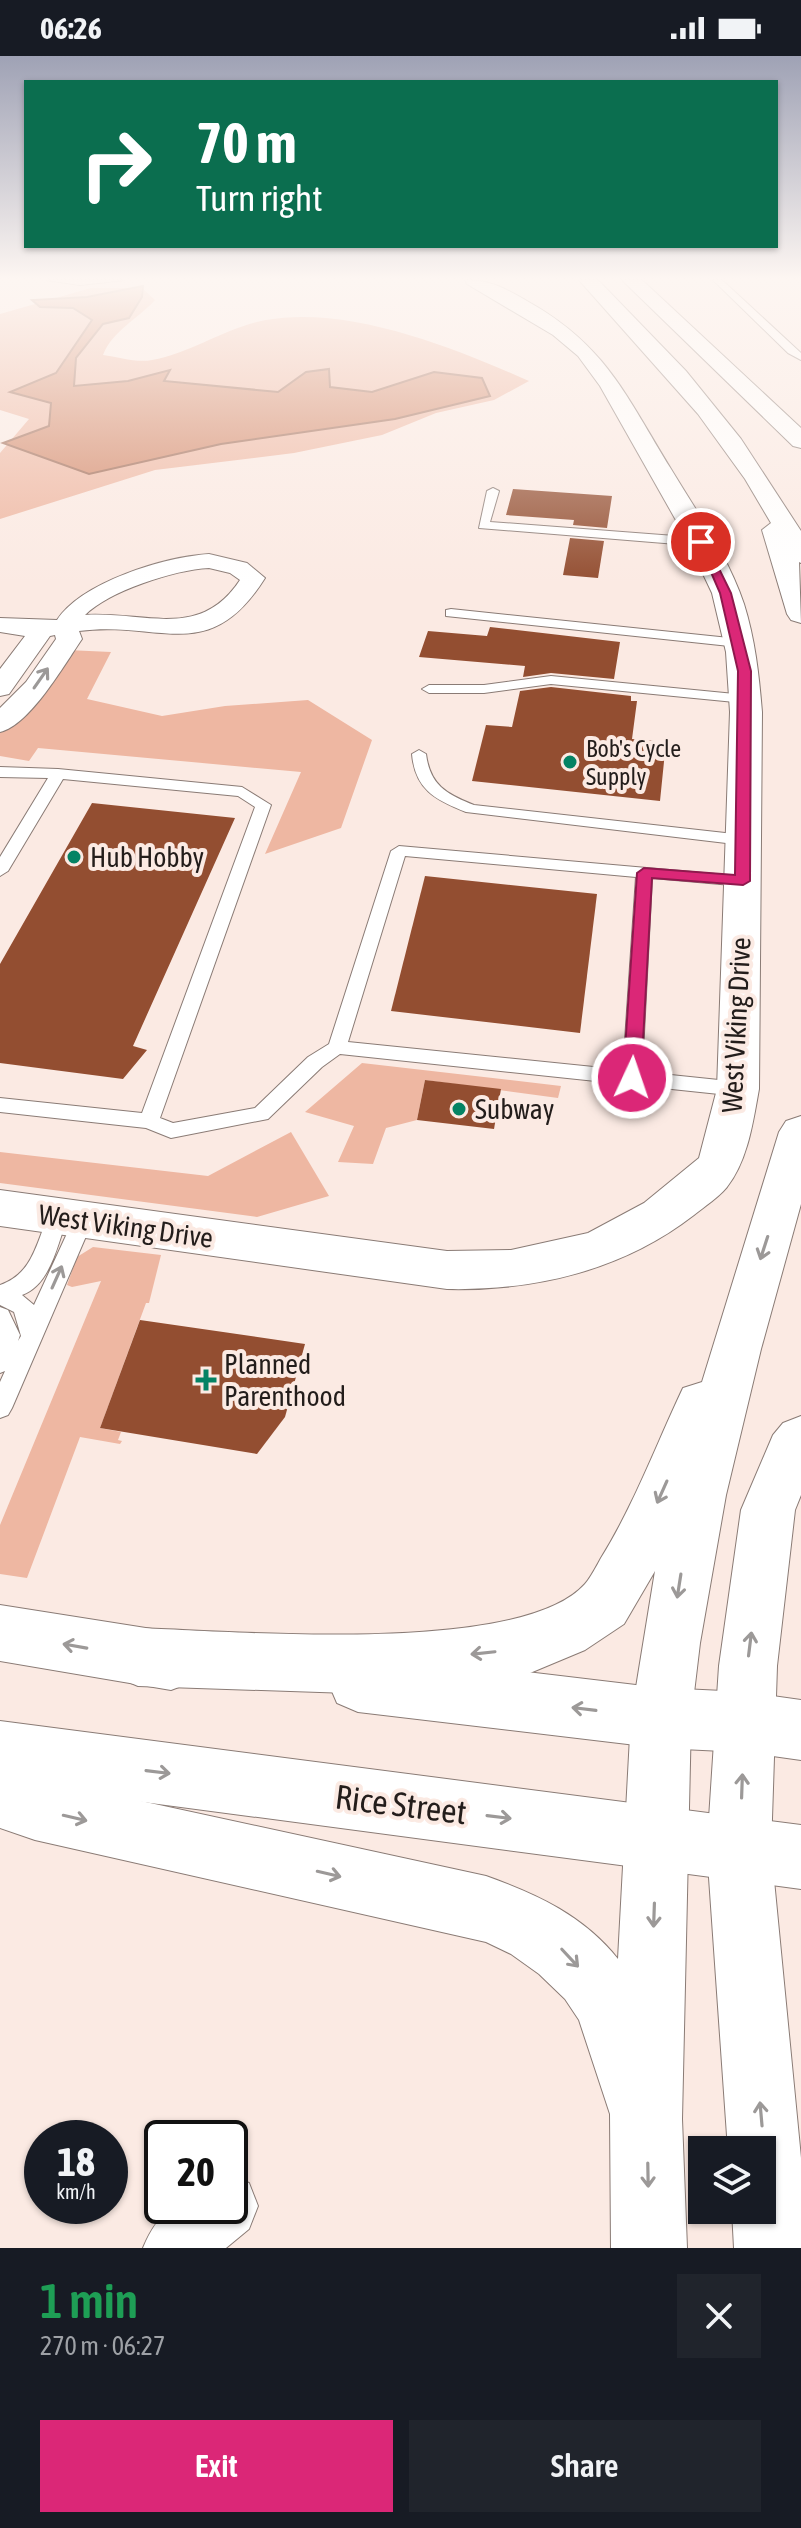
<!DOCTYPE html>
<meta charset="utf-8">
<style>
:root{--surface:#171b24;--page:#20242c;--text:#f1f3f6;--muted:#9ea1a6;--accent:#db2777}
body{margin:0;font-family:"Asap Condensed",sans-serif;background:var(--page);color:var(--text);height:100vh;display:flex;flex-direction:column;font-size:30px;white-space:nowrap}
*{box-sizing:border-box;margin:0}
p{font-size:26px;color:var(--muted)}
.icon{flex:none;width:44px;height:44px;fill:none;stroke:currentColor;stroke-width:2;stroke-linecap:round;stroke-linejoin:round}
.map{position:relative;height:2192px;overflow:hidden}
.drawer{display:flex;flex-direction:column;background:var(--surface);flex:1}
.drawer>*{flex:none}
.hud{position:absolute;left:24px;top:24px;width:754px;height:168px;border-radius:0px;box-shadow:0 2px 6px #0004;background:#0b6e4f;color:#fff;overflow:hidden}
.tools{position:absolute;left:688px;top:2080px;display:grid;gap:16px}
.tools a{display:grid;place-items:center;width:88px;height:88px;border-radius:0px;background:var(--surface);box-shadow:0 2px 6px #0004;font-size:40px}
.speed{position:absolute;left:24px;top:2064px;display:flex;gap:16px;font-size:40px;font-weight:700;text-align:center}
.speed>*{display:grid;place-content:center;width:104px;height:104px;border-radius:50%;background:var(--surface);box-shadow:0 2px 6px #0004;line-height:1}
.speed small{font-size:20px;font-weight:400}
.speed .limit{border:4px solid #111;border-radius:12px;background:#fff;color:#111}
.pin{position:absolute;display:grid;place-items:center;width:68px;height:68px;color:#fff;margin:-34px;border:4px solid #fff;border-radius:50%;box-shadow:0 2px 8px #0007}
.me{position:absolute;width:88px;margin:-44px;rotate:3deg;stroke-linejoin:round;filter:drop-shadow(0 0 6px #0008)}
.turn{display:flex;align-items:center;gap:28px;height:168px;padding:0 40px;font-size:36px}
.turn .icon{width:104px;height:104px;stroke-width:2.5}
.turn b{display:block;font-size:56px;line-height:68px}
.round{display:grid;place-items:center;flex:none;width:84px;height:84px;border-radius:0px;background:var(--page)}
.overview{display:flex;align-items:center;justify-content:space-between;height:136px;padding:0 40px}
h1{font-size:48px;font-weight:600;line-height:60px;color:#1e9e55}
.button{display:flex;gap:16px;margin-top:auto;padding:16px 40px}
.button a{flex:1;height:92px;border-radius:0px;background:var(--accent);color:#fff;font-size:32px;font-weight:600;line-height:92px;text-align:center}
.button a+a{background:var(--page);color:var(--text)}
.status{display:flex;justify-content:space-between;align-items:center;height:56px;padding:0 40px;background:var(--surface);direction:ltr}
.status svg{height:22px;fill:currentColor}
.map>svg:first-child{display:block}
.green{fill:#eeb7a2}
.water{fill:#d38869;stroke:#9e6852;stroke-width:2}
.building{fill:#934e31}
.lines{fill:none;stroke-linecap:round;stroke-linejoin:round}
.lane-casing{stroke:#8a7b75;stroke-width:2}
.street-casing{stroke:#8a7b75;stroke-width:2}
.secondary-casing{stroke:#8a7b75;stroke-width:2}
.highway-casing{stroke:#8a7b75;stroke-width:2}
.lane{fill:#fff;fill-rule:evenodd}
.street{fill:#fff;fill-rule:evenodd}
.secondary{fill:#fff;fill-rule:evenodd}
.highway{fill:#fff;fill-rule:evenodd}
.oneway{stroke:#9c9998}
.route{fill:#db2777;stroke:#8e194d;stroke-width:2}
.poi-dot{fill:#048364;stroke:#fbeae3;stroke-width:3}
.labels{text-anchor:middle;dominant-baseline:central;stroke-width:8;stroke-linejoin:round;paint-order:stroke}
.far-poi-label{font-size:24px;fill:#231d1b;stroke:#fbeae3;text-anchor:start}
.poi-label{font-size:28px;fill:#231d1b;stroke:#fbeae3;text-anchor:start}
.street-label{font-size:28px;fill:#231d1b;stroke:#fbeae3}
.near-street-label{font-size:34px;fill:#231d1b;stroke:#fbeae3}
</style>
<div class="status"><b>06:26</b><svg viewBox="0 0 49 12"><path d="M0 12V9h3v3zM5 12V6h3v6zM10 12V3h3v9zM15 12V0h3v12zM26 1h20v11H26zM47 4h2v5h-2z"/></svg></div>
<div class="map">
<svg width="801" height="2192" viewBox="0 0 801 2192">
<rect width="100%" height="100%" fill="#fbeae3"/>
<g class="green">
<path d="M 91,232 L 142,232 L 155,244 C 137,264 113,274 103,299 C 118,301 137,307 152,304 C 191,297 227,271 266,264 C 349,249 455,292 529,325 L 494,344 L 436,357 L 382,379 L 294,397 L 155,414 L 0,463 L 0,397 L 29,363 L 0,354 L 0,258 Z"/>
<path d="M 67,594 L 111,596 L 87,643 L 162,660 L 225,650 L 308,644 L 372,684 L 341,772 L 265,798 L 301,716 L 38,692 L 29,705 L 0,700 L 0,677 L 33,642 Z"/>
<path d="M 362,1007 L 561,1030 L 558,1042 L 425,1024 L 417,1064 L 386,1072 L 373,1108 L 338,1106 L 354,1070 L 305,1056 Z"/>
<path d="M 291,1076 L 329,1140 L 257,1161 L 0,1127 L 0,1096 L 208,1120 Z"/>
<path d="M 93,1191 L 161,1199 L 149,1247 L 146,1247 L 100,1372 L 121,1376 L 118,1384 L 122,1385 L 120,1388 L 80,1381 L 27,1522 L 0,1518 L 0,1469 L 101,1225 L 72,1231 L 67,1229 L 77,1201 Z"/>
</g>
<path class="water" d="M 143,230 L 142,241 L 129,262 L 103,268 L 76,302 L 74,330 L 128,325 L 170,314 L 164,325 L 278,336 L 306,316 L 329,313 L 330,331 L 372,336 L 434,316 L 482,322 L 490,340 L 395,363 L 221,388 L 89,418 L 3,387 L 49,370 L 51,347 L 10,336 L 56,317 L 92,264 L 73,252 L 40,251 L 32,244 L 87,241 Z"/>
<g class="building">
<path d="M 513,433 L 612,440 L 607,472 L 573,469 L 574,464 L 506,459 Z"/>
<path d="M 570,482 L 604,485 L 598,522 L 563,519 Z"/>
<path d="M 490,571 L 620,586 L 614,623 L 551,617 L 523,621 L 525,610 L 419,601 L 428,575 L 487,580 Z"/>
<path d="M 551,631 L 631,640 L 631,645 L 637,645 L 632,683 L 666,686 L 660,745 L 472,725 L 486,669 L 512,671 L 520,635 Z"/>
<path d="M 92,747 L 235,762 L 133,990 L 147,994 L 123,1023 L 0,1007 L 0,908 Z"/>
<path d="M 425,820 L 597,838 L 580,977 L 391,955 Z"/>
<path d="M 425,1024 L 501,1033 L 494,1073 L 417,1064 Z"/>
<path d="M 140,1264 L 305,1288 L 285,1361 L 257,1398 L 100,1372 Z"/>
</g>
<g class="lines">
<defs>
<g id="lane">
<path d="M 46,224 L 125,224 L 80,229 Z"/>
<path d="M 713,224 L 722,224 L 801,297 L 801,304 L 788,297 Z"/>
<path d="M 493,432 L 499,435 L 490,466 L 701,482 L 707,486 L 701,490 L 479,472 L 487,435 Z"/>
<path d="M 451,553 L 739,583 L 746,587 L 739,591 L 446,560 L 446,554 Z"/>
<path d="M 551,620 L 745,639 L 752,643 L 745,647 L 551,628 L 484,637 L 429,637 L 422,633 L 429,629 L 484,629 Z"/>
<path d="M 419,694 L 426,698 C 430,729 446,738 474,749 L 743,779 L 751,784 L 743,789 L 466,756 C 435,744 415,733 412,698 Z"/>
<path d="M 0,711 L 58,713 L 242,731 L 271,749 L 160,1062 L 173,1067 L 255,1052 L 308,1001 L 329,988 L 391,795 L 399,790 L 749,821 L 751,825 L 743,830 L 652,822 L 642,1016 L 738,1026 L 748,1033 L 738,1040 L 340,998 L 322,1011 L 268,1063 L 171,1082 L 146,1072 L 0,1056 L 0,1042 L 142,1057 L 255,751 L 238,740 L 63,723 L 8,815 L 0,820 L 0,801 L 48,722 L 0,721 ZM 405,800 L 636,821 L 623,1014 L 348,986 Z"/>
<path d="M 58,1152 L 65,1154 L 68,1160 C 58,1186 51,1229 22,1239 L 34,1249 L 76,1158 L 90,1158 L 93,1164 L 12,1352 L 8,1359 L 0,1362 L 0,1326 L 5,1315 L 0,1317 L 0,1251 L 8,1254 L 20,1279 L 18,1285 L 21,1280 L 14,1256 L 0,1249 L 0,1229 C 32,1218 36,1189 48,1160 L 51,1154 Z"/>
</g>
<g id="street">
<path d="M 209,498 L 247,507 L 265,522 C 209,611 161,564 79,575 L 82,583 C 64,609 30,669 0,676 L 0,652 L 26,626 L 56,583 L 55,579 L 50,580 L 9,638 L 0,640 L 0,613 L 25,580 L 0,576 L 0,562 L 57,564 C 82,526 164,501 209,498 ZM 209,512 L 230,517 L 240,524 C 200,585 145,555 85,559 C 109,535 174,514 209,512 Z"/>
<path d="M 230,2120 L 249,2127 L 258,2150 L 249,2173 L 226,2192 L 143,2192 C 164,2142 183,2150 230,2150 Z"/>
</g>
<g id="secondary">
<path d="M 465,224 C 491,224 504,232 527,245 C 606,289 626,340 671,413 C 697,456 728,500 744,548 C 755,583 759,619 762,656 L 759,1033 C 753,1066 748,1104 727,1131 C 718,1142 705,1150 694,1159 C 623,1214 536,1235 447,1233 L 0,1170 L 0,1134 L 447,1195 L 511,1194 L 588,1177 L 644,1147 L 699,1102 L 717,1033 L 730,656 L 726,596 L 712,537 L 686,482 L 600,330 L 578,300 L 553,279 L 467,228 Z"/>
<path d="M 0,1549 L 171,1576 L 192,1584 L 200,1605 L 192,1626 L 171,1634 L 0,1605 Z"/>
<path d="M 358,1596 L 661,1632 L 744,1636 L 801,1644 L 801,1704 L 744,1696 L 661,1692 L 358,1656 L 337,1647 L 328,1626 L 337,1605 Z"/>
<path d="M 0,1665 L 801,1769 L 801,1833 L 0,1727 Z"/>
</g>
<g id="highway">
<path d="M 579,224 L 598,224 L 686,315 L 741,383 L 801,475 L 801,507 L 799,506 L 801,567 L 791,564 L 787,558 L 762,474 L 771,467 L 745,423 L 698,358 Z"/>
<path d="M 622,224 L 642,224 L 801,372 L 801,392 L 793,390 Z"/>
<path d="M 801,1060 L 801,1148 L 761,1293 L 726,1439 L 700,1587 L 691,1662 L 682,2063 L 687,2192 L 611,2192 L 610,2058 L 579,1964 L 565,1943 L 539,1918 L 511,1898 L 486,1886 L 35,1784 L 0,1772 L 0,1710 L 35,1722 L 486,1820 C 537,1838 584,1860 618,1903 L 631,1662 L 655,1515 L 624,1568 L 585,1594 L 518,1622 L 378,1638 L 138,1630 L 117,1621 L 109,1601 L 117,1581 L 138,1572 C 233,1575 521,1600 585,1528 C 591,1521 596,1511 601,1502 C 634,1449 656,1389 683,1332 L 702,1326 L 779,1076 L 786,1065 Z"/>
<path d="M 801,1360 L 801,1439 L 795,1454 L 777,1610 L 771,1793 L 801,2102 L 801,2192 L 734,2192 L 732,2154 L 762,2154 L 762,2094 L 728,2094 L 707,1793 L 719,1610 L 741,1454 L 773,1379 L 783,1367 Z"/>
</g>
</defs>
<use href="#lane" class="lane-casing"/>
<use href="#street" class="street-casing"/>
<use href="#secondary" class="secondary-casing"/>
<use href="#highway" class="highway-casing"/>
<use href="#lane" class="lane"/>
<use href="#street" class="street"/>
<use href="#secondary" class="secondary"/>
<use href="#highway" class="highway"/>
</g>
<defs><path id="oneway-shaft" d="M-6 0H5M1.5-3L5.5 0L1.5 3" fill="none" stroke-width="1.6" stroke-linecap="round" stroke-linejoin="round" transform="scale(2)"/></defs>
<g class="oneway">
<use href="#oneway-shaft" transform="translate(41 622) rotate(-55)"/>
<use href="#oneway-shaft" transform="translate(764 1192) rotate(108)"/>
<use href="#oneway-shaft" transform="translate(57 1221) rotate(-66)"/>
<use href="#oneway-shaft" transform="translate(662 1436) rotate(114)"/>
<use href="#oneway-shaft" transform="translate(679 1530) rotate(99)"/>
<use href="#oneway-shaft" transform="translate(750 1588) rotate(-83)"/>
<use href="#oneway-shaft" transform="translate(75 1590) rotate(-170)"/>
<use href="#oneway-shaft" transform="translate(483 1597) rotate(174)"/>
<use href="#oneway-shaft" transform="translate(584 1653) rotate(-173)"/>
<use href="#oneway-shaft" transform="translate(158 1716) rotate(7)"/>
<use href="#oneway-shaft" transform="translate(742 1730) rotate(-88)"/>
<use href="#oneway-shaft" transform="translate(499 1761) rotate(7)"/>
<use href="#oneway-shaft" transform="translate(75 1762) rotate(13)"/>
<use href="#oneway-shaft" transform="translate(329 1818) rotate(13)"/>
<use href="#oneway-shaft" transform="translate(654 1859) rotate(92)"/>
<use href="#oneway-shaft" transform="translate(570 1902) rotate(47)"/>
<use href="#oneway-shaft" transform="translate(761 2058) rotate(-95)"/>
<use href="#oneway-shaft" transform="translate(648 2119) rotate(89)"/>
</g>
<linearGradient id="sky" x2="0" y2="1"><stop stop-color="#9fa2b5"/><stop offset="0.42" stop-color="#fdf6f2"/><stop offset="1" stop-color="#fdf6f2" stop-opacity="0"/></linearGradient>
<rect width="801" height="530" fill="url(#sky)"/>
<path class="route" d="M 697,484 L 706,486 L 731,537 L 751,615 L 750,825 L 743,829 L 652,822 L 641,1022 L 632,1029 L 623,1022 L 637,817 L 644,812 L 735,819 L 738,615 L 720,537 Z"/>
<g class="poi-dot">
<circle cx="570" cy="706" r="8"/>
<circle cx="74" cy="801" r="8"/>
<circle cx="459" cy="1053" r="8"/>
<path d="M202 1312h8v8h8v8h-8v8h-8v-8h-8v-8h8z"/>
</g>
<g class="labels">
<g class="far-poi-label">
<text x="586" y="692">Bob's Cycle<tspan x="586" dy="28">Supply</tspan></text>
</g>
<g class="poi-label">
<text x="90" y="801">Hub Hobby</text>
<text x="475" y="1053">Subway</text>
<text x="224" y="1308">Planned<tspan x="224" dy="32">Parenthood</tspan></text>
</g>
<g class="street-label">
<text transform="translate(736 969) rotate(-87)">West Viking Drive</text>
<text transform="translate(126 1170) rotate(8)">West Viking Drive</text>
</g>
<g class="near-street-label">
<text transform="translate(401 1748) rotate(7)">Rice Street</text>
</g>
</g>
</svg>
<div class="tools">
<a><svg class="icon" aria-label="layers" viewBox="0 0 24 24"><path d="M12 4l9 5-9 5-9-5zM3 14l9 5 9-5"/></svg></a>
</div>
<div class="speed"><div>18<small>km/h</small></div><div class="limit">20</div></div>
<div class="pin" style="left:701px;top:486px;background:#d93025"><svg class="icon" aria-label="arrive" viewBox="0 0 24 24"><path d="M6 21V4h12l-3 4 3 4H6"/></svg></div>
<svg class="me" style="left:632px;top:1022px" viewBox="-20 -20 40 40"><circle r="17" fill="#db2777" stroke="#fff" stroke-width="3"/><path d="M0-11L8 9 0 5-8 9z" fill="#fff"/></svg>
<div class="hud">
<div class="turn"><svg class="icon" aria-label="right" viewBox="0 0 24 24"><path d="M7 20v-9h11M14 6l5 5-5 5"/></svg><div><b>70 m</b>Turn right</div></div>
</div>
</div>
<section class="drawer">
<div class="overview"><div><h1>1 min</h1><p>270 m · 06:27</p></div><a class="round"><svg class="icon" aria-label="close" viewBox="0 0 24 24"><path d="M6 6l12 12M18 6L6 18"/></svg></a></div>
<div class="button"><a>Exit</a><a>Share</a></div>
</section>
